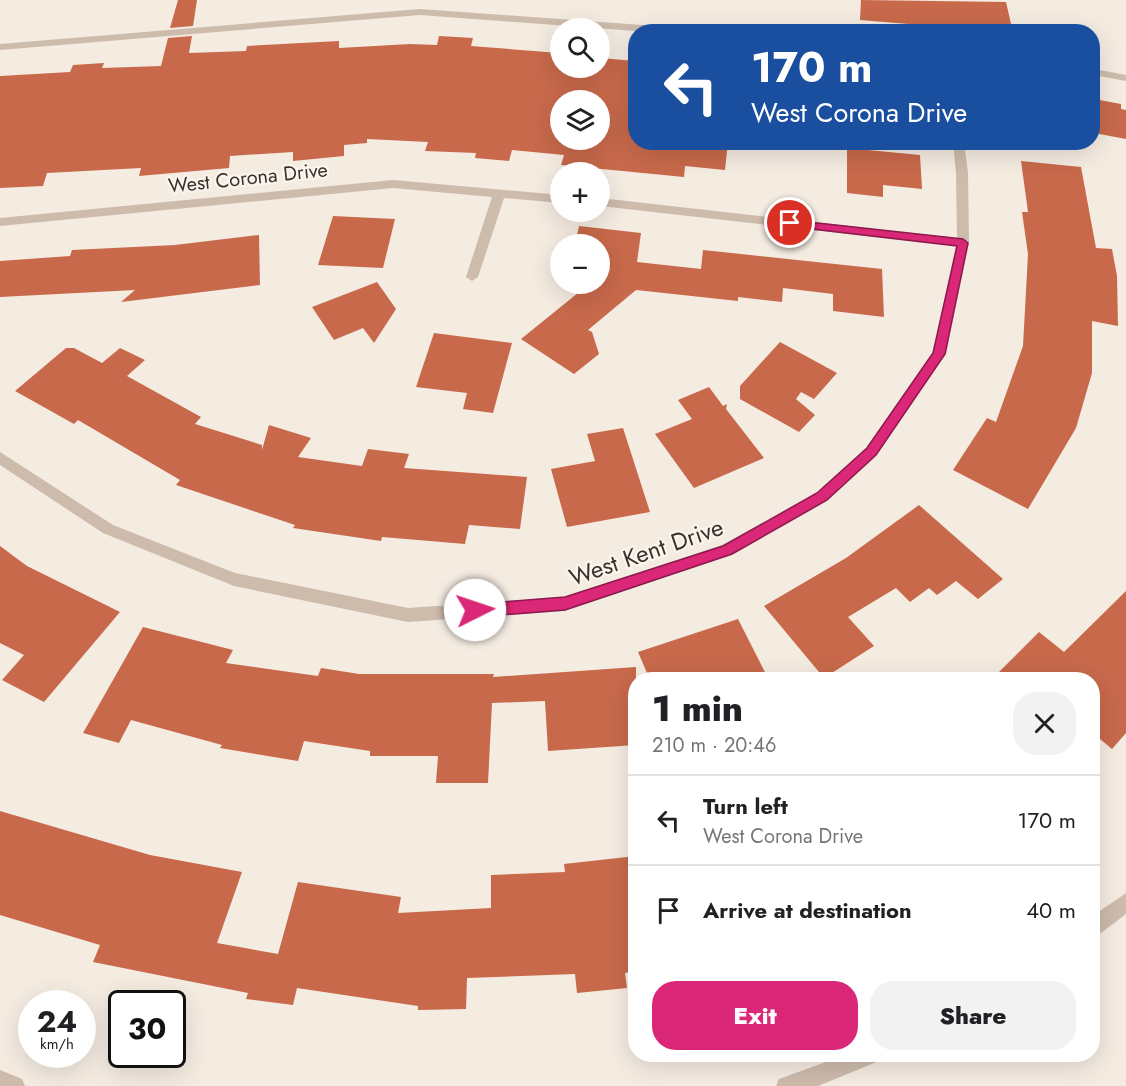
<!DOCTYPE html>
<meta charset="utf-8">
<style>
:root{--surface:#fff;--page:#f2f2f2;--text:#202124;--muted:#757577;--line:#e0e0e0;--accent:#db2777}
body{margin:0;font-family:Jost,sans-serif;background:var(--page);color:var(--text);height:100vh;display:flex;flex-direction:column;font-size:22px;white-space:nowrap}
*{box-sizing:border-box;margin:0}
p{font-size:20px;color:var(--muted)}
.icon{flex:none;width:33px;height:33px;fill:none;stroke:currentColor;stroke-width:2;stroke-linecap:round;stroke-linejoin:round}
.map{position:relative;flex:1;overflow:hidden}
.panel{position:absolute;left:628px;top:672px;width:472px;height:390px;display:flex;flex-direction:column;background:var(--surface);border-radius:24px;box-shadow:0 6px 24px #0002}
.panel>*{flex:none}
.hud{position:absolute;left:628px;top:24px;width:472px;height:126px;border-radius:24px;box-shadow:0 6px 24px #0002;background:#1a4fa0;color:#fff;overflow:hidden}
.tools{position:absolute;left:550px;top:18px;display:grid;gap:12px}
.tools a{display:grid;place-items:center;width:60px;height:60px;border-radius:50%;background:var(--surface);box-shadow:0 6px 24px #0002;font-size:30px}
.speed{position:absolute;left:18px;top:990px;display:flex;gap:12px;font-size:30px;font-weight:700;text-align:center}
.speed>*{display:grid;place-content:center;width:78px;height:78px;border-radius:50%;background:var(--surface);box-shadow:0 6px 24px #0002;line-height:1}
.speed small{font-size:15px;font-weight:400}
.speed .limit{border:3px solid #111;border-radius:9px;background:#fff;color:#111}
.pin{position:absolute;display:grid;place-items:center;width:51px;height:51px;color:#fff;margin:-26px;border:3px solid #fff;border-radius:50%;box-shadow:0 2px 6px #0007}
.me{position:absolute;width:66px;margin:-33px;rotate:86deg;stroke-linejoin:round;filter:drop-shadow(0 0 4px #0008)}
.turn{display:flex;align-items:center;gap:21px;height:126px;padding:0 24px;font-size:27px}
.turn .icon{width:78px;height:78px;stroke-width:2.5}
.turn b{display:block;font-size:42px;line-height:51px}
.round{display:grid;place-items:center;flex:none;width:63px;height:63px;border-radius:24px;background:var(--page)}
.headline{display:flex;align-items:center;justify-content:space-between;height:102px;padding:0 24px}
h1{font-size:36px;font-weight:800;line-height:45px}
.cta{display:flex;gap:12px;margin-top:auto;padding:12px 24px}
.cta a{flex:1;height:69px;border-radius:24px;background:var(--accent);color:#fff;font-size:24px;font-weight:800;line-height:69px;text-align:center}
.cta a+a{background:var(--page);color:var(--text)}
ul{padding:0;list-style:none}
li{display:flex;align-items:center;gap:18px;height:90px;padding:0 24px;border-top:2px solid var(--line)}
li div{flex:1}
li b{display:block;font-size:22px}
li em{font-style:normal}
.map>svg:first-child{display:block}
.building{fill:#c8694b;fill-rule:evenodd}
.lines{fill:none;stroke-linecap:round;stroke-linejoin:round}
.minor{fill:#cdbbac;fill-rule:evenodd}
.route{fill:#db2777;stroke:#8e194d;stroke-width:1.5}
.labels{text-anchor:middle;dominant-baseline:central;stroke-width:4.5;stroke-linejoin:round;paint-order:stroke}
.far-street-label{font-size:20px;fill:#3b302b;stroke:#fbf5ee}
.street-label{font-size:24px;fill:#3b302b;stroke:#fbf5ee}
</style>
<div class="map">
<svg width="1126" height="1086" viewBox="0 0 1126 1086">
<rect width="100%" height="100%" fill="#f4ebe1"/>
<g class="building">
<path d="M 178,0 L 197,0 L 193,26 L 170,28 Z"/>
<path d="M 861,0 L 1006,2 L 1012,28 L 968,25 L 969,29 L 860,20 Z"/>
<path d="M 192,36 L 189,53 L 246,51 L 247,46 L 339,41 L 339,48 L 410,44 L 437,45 L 439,36 L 473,38 L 471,46 L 559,53 L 561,54 L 561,68 L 600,68 L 600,58 L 636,61 L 636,142 L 728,142 L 725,170 L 685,166 L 684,177 L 561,165 L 564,155 L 512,150 L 509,161 L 475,158 L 476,153 L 425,151 L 428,142 L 367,139 L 367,143 L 344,145 L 344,156 L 293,161 L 293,152 L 230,156 L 229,168 L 139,176 L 141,168 L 47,173 L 43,186 L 0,188 L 0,76 L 70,72 L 73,65 L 104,63 L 102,68 L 161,66 L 168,38 ZM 561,100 L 600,100 L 600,140 L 561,140 Z"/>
<path d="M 1094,99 L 1121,104 L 1121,109 L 1126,110 L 1126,139 L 1094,133 Z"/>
<path d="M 847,148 L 920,155 L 922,189 L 883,185 L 883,197 L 847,193 Z"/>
<path d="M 1021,161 L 1081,167 L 1096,248 L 1112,249 L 1117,276 L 1118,326 L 1092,321 L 1092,373 L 1076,428 L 1028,509 L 953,470 L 987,418 L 996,422 L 1023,346 L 1028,254 L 1022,212 L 1028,212 Z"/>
<path d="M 333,216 L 395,219 L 383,268 L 318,265 Z"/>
<path d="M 579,226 L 641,233 L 637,262 L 701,269 L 703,250 L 882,269 L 884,317 L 833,311 L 833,294 L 783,288 L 782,302 L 738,297 L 738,301 L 636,290 L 588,330 L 592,332 L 599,354 L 574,374 L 521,339 L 589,284 L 581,284 L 600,284 L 600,244 L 575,244 Z"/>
<path d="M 259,235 L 260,285 L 121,302 L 135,290 L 0,297 L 0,261 L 70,256 L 72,250 L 175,245 Z"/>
<path d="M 377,282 L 396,309 L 374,343 L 363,328 L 334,340 L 312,307 Z"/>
<path d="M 434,333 L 512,343 L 493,413 L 463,409 L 467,393 L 416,387 Z"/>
<path d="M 780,342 L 837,373 L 814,399 L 801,392 L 796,399 L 815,415 L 799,432 L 740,399 L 740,386 Z"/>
<path d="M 66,348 L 74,348 L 102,363 L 120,348 L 145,360 L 127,376 L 201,417 L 195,424 L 262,445 L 262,450 L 269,425 L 311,438 L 298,457 L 362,466 L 368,449 L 409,454 L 404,468 L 527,477 L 520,529 L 469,525 L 465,544 L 382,537 L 381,541 L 293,528 L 295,525 L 176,485 L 180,480 L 78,420 L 74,424 L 15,391 Z"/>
<path d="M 709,387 L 723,406 L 727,404 L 726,409 L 764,458 L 694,488 L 655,434 L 692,419 L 678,400 Z"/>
<path d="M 623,428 L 650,512 L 567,527 L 551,469 L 595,461 L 587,434 Z"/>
<path d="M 919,505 L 1003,579 L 978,599 L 956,581 L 937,595 L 929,588 L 910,602 L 896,588 L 848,617 L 874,646 L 824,678 L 764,606 L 846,558 Z"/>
<path d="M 0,546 L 27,566 L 120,612 L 44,702 L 2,680 L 24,655 L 0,643 Z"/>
<path d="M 1126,591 L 1126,733 L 1112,749 L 1094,734 L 1094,680 L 991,680 L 1039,632 L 1064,652 Z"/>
<path d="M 738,619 L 769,680 L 650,680 L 638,652 Z"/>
<path d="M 143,627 L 233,650 L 226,663 L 318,676 L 321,668 L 359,674 L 494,674 L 493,677 L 636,667 L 636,745 L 548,751 L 545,701 L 492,703 L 488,783 L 436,783 L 438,756 L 370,756 L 370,751 L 304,741 L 298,761 L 220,748 L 222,745 L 131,720 L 119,743 L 83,733 Z"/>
<path d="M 0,811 L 150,855 L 242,872 L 217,943 L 278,954 L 298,882 L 401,897 L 398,913 L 491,908 L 491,875 L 565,872 L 564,864 L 636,856 L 636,971 L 625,973 L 627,988 L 577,993 L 575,974 L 467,978 L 466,1009 L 418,1010 L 418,1006 L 297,988 L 293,1005 L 246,999 L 248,993 L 93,962 L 100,945 L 0,915 Z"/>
</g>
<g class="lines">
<g class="minor">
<path d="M 420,9 L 697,29 L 702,32 L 649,32 L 420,15 L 0,50 L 0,44 Z"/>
<path d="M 1094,69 L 1126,75 L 1126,81 L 1094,75 Z"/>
<path d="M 953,142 L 964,142 L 968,173 L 969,243 L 946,354 L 876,456 L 827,501 L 732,555 L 565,611 L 408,622 L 234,586 L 103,533 L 0,465 L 0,452 L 113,525 L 235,573 L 408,608 L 565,597 L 722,545 L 817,493 L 866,448 L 933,353 L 956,246 L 600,206 L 600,198 L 957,238 L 956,173 Z"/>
<path d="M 393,180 L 561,195 L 561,203 L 504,198 L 478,277 L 472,281 L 466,277 L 492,197 L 393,188 L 0,226 L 0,218 Z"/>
<path d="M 1126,893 L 1126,914 L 1101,933 L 1094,935 L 1094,915 Z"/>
<path d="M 848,1054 L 882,1054 L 879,1061 L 818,1086 L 776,1086 L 779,1079 Z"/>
<path d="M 0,1070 L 22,1079 L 25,1086 L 0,1086 Z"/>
</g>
</g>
<path class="route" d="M 790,220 L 963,239 L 968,243 L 945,354 L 876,455 L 827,500 L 732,554 L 565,610 L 475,617 L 470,615 L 468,610 L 470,606 L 475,604 L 565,597 L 723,546 L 817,493 L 867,448 L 933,353 L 957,246 L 786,226 L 784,223 Z"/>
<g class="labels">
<g class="far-street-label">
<text transform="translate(248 178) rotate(-6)">West Corona Drive</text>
</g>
<g class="street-label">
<text transform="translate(646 552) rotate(-19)">West Kent Drive</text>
</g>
</g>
</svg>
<div class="tools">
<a><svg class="icon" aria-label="search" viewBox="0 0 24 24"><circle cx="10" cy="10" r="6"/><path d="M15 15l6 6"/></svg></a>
<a><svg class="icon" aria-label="layers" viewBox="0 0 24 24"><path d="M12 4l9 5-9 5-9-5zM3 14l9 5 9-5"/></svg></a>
<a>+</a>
<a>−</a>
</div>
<div class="speed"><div>24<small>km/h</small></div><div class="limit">30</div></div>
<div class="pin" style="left:790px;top:223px;background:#d93025"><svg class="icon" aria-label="arrive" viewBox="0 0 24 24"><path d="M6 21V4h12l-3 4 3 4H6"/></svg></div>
<svg class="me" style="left:475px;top:610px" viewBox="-20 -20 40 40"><circle r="19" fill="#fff"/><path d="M0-13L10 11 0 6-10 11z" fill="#db2777"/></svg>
<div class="hud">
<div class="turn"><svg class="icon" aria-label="left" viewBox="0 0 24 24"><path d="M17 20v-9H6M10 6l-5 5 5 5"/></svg><div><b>170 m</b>West Corona Drive</div></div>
</div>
<section class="panel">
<div class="headline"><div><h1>1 min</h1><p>210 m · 20:46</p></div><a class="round"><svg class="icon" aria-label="close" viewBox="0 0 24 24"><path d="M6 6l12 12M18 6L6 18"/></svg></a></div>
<ul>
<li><svg class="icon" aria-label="left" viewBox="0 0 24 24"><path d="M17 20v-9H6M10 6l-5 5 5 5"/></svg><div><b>Turn left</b><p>West Corona Drive</p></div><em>170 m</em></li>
<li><svg class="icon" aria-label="arrive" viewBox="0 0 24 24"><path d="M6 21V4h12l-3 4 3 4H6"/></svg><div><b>Arrive at destination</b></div><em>40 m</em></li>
</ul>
<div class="cta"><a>Exit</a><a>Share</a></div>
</section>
</div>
